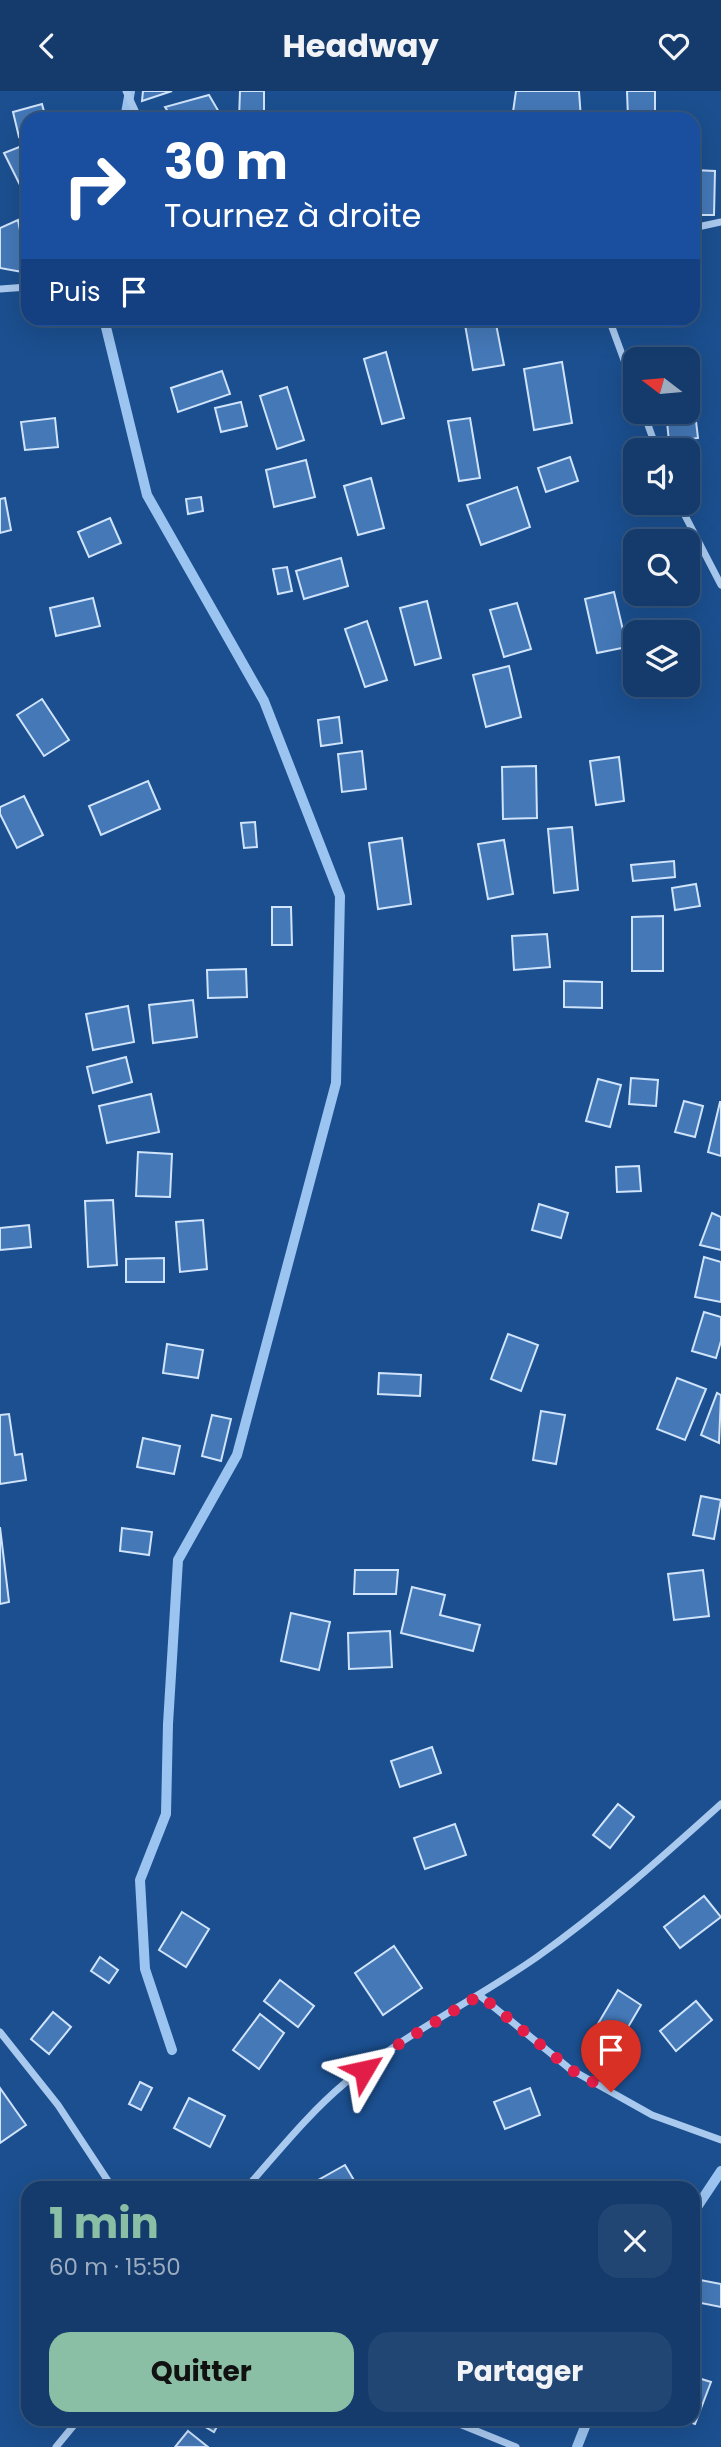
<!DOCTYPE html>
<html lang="fr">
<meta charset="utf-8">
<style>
:root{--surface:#143b6b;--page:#214673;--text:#f1f3f6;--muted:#9dadc1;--line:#33557e;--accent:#8abfa5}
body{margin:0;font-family:Poppins,sans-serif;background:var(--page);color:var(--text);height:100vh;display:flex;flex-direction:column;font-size:26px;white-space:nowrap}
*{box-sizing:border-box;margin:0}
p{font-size:23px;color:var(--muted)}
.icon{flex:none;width:38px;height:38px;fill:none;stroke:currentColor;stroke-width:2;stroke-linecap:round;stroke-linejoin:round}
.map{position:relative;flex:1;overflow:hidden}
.sheet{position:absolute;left:21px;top:2090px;width:679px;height:245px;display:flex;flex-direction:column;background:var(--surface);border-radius:21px;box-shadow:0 7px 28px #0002,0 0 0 2px var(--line)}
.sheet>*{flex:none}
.top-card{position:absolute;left:21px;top:21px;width:679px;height:214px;border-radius:21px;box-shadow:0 7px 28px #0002,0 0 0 2px var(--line);background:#1a4fa0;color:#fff;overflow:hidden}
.needle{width:46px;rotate:286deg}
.fabs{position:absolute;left:623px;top:256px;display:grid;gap:14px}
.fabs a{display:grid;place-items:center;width:77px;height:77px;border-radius:14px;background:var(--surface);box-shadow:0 7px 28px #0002,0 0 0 2px var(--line);font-size:35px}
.pin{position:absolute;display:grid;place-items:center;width:60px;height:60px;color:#fff;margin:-72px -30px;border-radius:50% 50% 50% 0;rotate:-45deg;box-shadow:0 0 7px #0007}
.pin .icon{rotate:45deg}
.me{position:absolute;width:77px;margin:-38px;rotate:54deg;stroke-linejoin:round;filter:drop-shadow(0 0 5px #0008)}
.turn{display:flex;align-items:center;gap:24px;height:147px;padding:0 28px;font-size:32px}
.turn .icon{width:91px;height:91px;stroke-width:2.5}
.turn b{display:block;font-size:49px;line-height:60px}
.then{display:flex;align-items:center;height:66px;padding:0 28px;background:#0003;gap:14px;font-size:26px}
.round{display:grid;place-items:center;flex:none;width:74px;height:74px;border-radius:21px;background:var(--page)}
.head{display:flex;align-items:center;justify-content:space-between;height:119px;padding:0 28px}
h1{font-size:42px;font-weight:700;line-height:52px;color:var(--accent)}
.action{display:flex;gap:14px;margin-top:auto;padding:14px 28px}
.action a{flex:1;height:80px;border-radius:21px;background:var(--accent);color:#111;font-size:28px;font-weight:700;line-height:80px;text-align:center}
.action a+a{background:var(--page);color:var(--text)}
header{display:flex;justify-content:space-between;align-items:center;height:91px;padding:0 28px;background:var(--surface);font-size:32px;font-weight:700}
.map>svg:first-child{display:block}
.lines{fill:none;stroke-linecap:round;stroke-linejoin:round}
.stream{stroke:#9cc4f0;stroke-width:10}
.building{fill:#4478b7;stroke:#cfe3fa;stroke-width:2}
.street{stroke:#a9c9ee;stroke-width:7}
.route{stroke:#e11d48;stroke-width:12;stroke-dasharray:0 21.6}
</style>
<header><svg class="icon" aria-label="back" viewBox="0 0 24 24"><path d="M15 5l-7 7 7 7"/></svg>Headway<svg class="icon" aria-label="heart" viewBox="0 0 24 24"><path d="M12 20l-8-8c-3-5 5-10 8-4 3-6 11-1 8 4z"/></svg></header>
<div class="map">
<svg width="721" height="2356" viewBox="0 0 721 2356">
<rect width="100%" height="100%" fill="#1b4f8f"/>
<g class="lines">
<g class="stream">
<path d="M 125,28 L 130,0"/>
<path d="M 104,228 L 147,404 L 264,610 L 340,805 L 336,992 L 237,1364 L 178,1469 L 168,1633 L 166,1723 L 140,1789 L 145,1878 L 172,1959"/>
<path d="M 693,2122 L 721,2080"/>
<path d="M 577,2356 L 588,2328"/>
</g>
</g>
<g class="building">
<path d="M 143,0 L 172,0 L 142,10 Z"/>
<path d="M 240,0 L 264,0 L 264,28 L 239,28 Z"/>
<path d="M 516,0 L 579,0 L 581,28 L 512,28 Z"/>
<path d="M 627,0 L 655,0 L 655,27 L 628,27 Z"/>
<path d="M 209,4 L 223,28 L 173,28 L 165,16 Z"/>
<path d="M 42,13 L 46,28 L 28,28 L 28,44 L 19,46 L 13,21 Z"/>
<path d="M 27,53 L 28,54 L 28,110 L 4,62 Z"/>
<path d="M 693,79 L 715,80 L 714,124 L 693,124 Z"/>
<path d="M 18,129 L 28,180 L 28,182 L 0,177 L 0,137 Z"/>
<path d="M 464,228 L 495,228 L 504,274 L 473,279 Z"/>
<path d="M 386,261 L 404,327 L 382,333 L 364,268 Z"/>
<path d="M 562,271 L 572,332 L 534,339 L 524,278 Z"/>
<path d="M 222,280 L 230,303 L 178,321 L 171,297 Z"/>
<path d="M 688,280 L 690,280 L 698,347 L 669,351 L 666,320 L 688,320 Z"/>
<path d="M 287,296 L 304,349 L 277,358 L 260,305 Z"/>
<path d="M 241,311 L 247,335 L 221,341 L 215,317 Z"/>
<path d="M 55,327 L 58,356 L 25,359 L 21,331 Z"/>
<path d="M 470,327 L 480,387 L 459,390 L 448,330 Z"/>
<path d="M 570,366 L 578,390 L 546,401 L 538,377 Z"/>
<path d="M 306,369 L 315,406 L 274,416 L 266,379 Z"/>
<path d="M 371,387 L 384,437 L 358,444 L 344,395 Z"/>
<path d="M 517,396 L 530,436 L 481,454 L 467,414 Z"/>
<path d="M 201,406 L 203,420 L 188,423 L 186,408 Z"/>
<path d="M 5,407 L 11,439 L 0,442 L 0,408 Z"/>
<path d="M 110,427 L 121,452 L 89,466 L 78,441 Z"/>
<path d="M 341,467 L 348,495 L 304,508 L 296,480 Z"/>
<path d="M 287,476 L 292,500 L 278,503 L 273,478 Z"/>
<path d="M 614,501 L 627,556 L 597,562 L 585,508 Z"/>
<path d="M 93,507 L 100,535 L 56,545 L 50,517 Z"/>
<path d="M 427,510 L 441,567 L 415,574 L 400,517 Z"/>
<path d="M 517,512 L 531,558 L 504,566 L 490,519 Z"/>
<path d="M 367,530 L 387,589 L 365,596 L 345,538 Z"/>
<path d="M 509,575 L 521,626 L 486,636 L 473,584 Z"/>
<path d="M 42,608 L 69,649 L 44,665 L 17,624 Z"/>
<path d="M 339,626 L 342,652 L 321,655 L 318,629 Z"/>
<path d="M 362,660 L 366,698 L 342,701 L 338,663 Z"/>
<path d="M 619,666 L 624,710 L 596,714 L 590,670 Z"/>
<path d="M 536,675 L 537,727 L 503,728 L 502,676 Z"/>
<path d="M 148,690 L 160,718 L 101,744 L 89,715 Z"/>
<path d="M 24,705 L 43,744 L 17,757 L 0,723 L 0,716 Z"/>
<path d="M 255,731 L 257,756 L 244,757 L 241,732 Z"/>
<path d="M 572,736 L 578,799 L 554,802 L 548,738 Z"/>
<path d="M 402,747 L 411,813 L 378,818 L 369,752 Z"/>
<path d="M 504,749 L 513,803 L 488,808 L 478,753 Z"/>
<path d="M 674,770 L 675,786 L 633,790 L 631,774 Z"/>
<path d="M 696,793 L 700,815 L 675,819 L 672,797 Z"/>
<path d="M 272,816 L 291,816 L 292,854 L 272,854 Z"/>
<path d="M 663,825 L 663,880 L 632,880 L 632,826 Z"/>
<path d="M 547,843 L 550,876 L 514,879 L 512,845 Z"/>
<path d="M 246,878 L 247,906 L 208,907 L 207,879 Z"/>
<path d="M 564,890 L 602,891 L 602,917 L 564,916 Z"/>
<path d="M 193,909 L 197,946 L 153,952 L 149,914 Z"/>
<path d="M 128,915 L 134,951 L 93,959 L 86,923 Z"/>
<path d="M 126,966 L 132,991 L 93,1002 L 87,976 Z"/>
<path d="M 631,987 L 658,989 L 656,1015 L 629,1013 Z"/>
<path d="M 598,988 L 621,994 L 610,1036 L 586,1030 Z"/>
<path d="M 151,1003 L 159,1041 L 107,1052 L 99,1015 Z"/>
<path d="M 684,1010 L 703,1015 L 695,1046 L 675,1041 Z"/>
<path d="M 720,1011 L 721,1011 L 721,1065 L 708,1061 Z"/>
<path d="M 138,1061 L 172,1063 L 170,1106 L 136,1105 Z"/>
<path d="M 639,1075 L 641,1100 L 617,1101 L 616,1076 Z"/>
<path d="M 113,1109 L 117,1174 L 88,1176 L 85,1110 Z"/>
<path d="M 539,1113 L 568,1122 L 561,1147 L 532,1139 Z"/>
<path d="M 712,1122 L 721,1126 L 721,1159 L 700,1154 Z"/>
<path d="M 203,1129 L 207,1178 L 180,1181 L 176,1131 Z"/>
<path d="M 29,1134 L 31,1156 L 0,1159 L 0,1137 Z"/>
<path d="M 704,1166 L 721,1171 L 721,1211 L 695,1206 Z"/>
<path d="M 164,1167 L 164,1191 L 126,1191 L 126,1168 Z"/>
<path d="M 704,1221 L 721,1226 L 721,1250 L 716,1267 L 692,1260 Z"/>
<path d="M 508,1243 L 538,1254 L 521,1300 L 491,1288 Z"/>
<path d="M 167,1253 L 203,1259 L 198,1287 L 163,1282 Z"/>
<path d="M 379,1282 L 421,1284 L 420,1305 L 378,1303 Z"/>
<path d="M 677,1287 L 706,1298 L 685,1349 L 657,1338 Z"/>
<path d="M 717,1302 L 721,1304 L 719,1352 L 701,1344 Z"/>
<path d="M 541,1320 L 565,1324 L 556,1373 L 533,1369 Z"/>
<path d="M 9,1323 L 15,1364 L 22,1363 L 26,1389 L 0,1393 L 0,1324 Z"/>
<path d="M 212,1324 L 231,1328 L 221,1370 L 202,1365 Z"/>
<path d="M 143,1347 L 180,1355 L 174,1383 L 137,1376 Z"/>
<path d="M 701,1405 L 721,1409 L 714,1448 L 693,1444 Z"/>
<path d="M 0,1436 L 9,1511 L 0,1513 Z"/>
<path d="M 122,1437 L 152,1441 L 149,1464 L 120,1460 Z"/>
<path d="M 355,1479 L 398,1479 L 396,1503 L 354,1503 Z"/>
<path d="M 703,1479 L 709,1525 L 674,1529 L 668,1483 Z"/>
<path d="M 412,1496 L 445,1504 L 440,1524 L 480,1534 L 473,1560 L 401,1542 Z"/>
<path d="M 291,1522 L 330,1531 L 319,1579 L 281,1570 Z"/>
<path d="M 390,1540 L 392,1576 L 349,1578 L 348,1542 Z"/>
<path d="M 432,1656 L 441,1682 L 400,1696 L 391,1670 Z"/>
<path d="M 618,1713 L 634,1726 L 610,1757 L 593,1744 Z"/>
<path d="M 455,1733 L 466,1764 L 425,1778 L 414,1747 Z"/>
<path d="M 704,1805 L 721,1826 L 680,1857 L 664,1836 Z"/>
<path d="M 182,1821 L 209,1838 L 186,1876 L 159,1859 Z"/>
<path d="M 394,1855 L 422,1897 L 383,1924 L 355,1882 Z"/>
<path d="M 100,1866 L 118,1879 L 109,1892 L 91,1880 Z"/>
<path d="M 280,1889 L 314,1915 L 298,1936 L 264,1910 Z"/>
<path d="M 618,1899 L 641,1914 L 610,1967 L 586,1953 Z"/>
<path d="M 696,1910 L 712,1929 L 676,1960 L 660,1940 Z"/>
<path d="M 53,1921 L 71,1936 L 49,1963 L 31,1948 Z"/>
<path d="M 260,1923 L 284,1942 L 259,1978 L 233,1959 Z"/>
<path d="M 140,1991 L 152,1997 L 141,2019 L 129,2013 Z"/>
<path d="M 0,1997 L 26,2034 L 0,2052 Z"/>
<path d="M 530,1997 L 540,2024 L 505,2038 L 494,2011 Z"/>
<path d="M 189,2007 L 225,2025 L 210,2056 L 174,2037 Z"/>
<path d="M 345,2074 L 358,2096 L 315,2096 L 313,2092 Z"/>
<path d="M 700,2189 L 721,2193 L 721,2216 L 696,2211 Z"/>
<path d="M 695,2286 L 711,2291 L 695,2333 L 681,2328 L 693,2328 Z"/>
<path d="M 192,2328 L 221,2328 L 214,2341 Z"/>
<path d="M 188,2340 L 208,2356 L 175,2356 Z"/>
</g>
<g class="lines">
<g class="street">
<path d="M 126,0 L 139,28"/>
<path d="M 693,137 L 721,131"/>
<path d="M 0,198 L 28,196"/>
<path d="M 609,228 L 635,299"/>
<path d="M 643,320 L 657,359"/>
<path d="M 678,411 L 721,494"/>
<path d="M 479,1904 L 570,1978 L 652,2024 L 721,2049"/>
<path d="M 0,1941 L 58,2014 L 112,2096"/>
<path d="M 247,2096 C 278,2061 309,2022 345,1992 C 404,1943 474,1910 537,1866 C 602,1820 661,1767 721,1713"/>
<path d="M 447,2328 L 516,2356"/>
<path d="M 56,2356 L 79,2328"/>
</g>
</g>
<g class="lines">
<path class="route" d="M 364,1979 L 402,1951 L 480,1904 L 570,1978 L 611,2001"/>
</g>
</svg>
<div class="fabs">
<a><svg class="needle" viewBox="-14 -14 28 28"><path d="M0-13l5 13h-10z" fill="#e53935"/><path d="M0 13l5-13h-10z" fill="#9dadc1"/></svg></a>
<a><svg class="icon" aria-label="sound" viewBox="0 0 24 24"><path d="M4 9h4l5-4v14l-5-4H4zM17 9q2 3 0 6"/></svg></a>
<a><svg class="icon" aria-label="search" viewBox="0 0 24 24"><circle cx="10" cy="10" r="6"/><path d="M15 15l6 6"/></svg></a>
<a><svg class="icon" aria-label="layers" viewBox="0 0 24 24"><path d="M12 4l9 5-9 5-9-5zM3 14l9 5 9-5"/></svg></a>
</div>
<div class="pin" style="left:611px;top:2001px;background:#d93025"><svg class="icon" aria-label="arrive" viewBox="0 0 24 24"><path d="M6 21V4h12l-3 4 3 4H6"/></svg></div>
<svg class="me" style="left:364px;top:1979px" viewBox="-20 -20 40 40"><path d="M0-17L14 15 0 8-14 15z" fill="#e11d48" stroke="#fff" stroke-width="4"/></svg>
<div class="top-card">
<div class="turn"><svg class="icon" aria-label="right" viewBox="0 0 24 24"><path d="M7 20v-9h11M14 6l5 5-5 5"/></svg><div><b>30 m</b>Tournez à droite</div></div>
<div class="then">Puis<svg class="icon" aria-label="arrive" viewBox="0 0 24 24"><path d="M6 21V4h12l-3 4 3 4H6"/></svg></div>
</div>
<section class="sheet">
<div class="head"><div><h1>1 min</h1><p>60 m · 15:50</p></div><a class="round"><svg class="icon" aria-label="close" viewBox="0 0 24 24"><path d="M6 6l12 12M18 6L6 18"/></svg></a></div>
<div class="action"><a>Quitter</a><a>Partager</a></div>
</section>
</div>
